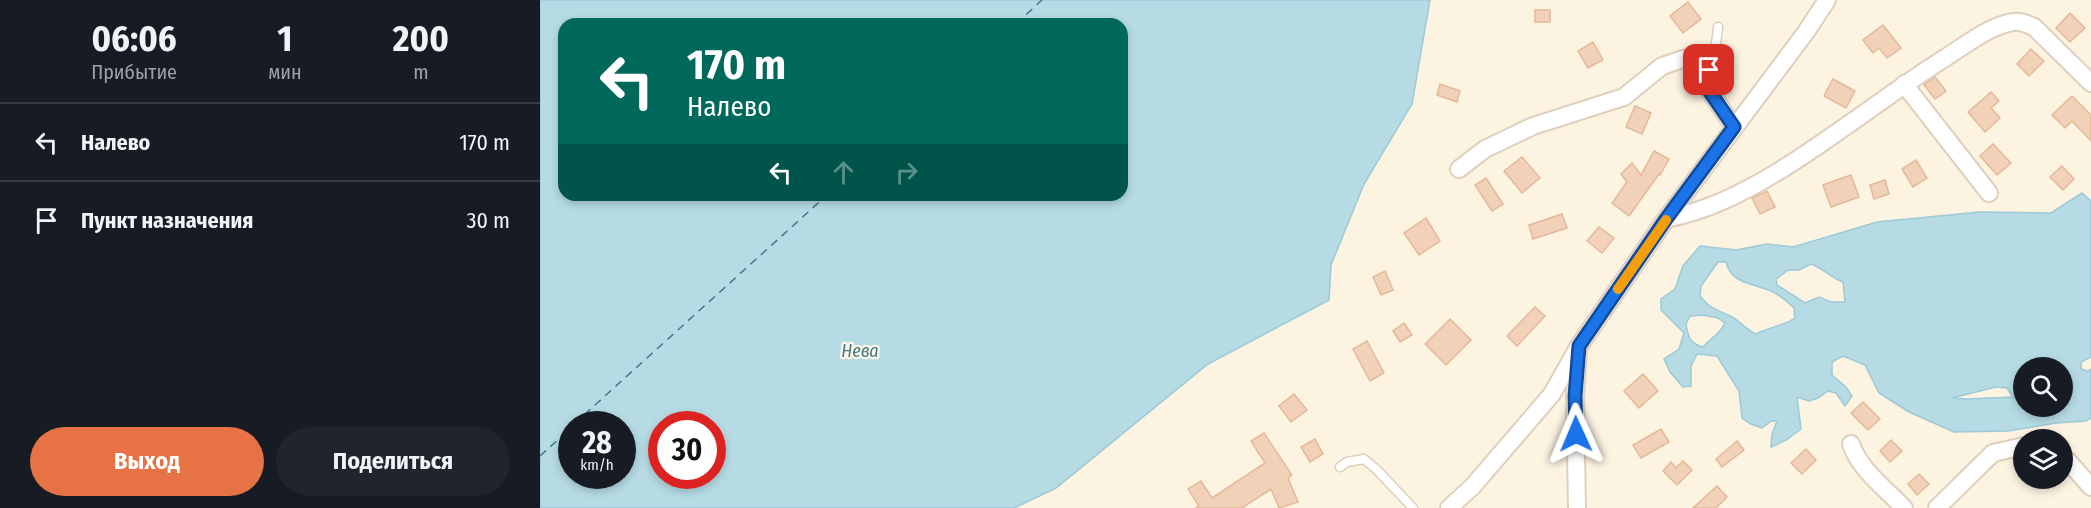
<!DOCTYPE html>
<html lang="ru">
<meta charset="utf-8">
<style>
:root{--surface:#171b24;--page:#20242c;--text:#f1f3f6;--muted:#9ea1a6;--line:#363941;--accent:#e67246}
body{margin:0;font-family:"Fira Sans Condensed",sans-serif;background:var(--page);color:var(--text);height:100vh;display:flex;flex-direction:column;font-size:22px;white-space:nowrap}
*{box-sizing:border-box;margin:0}
p{font-size:20px;color:var(--muted)}
.icon{flex:none;width:33px;height:33px;fill:none;stroke:currentColor;stroke-width:2;stroke-linecap:round;stroke-linejoin:round}
.map{position:relative;flex:1;overflow:hidden}
.sheet{display:flex;flex-direction:column;background:var(--surface);width:540px}
.sheet>*{flex:none}
.hud{position:absolute;left:18px;top:18px;width:570px;height:183px;border-radius:18px;box-shadow:0 3px 9px #0003;background:#00695c;color:#fff;overflow:hidden}
.controls{position:absolute;left:1473px;top:357px;display:grid;gap:12px}
.controls a{display:grid;place-items:center;width:60px;height:60px;border-radius:50%;background:var(--surface);box-shadow:0 3px 9px #0003;font-size:30px}
.speed{position:absolute;left:18px;top:411px;display:flex;gap:12px;font-size:30px;font-weight:700;text-align:center}
.speed>*{display:grid;place-content:center;width:78px;height:78px;border-radius:50%;background:var(--surface);box-shadow:0 3px 9px #0003;line-height:1}
.speed small{font-size:15px;font-weight:400}
.speed .limit{border:9px solid #d22;background:#fff;color:#111}
.pin{position:absolute;display:grid;place-items:center;width:51px;height:51px;color:#fff;margin:-26px;border-radius:12px;box-shadow:0 3px 9px #0006}
.me{position:absolute;width:66px;margin:-33px;rotate:359deg;stroke-linejoin:round;filter:drop-shadow(0 0 4px #0008)}
.turn{display:flex;align-items:center;gap:21px;height:126px;padding:0 30px;font-size:27px}
.turn .icon{width:78px;height:78px;stroke-width:2.5}
.turn b{display:block;font-size:42px;line-height:51px}
.lanes{display:flex;align-items:center;height:57px;padding:0 30px;background:#0003;justify-content:center;gap:30px;direction:ltr}
.lanes .off{opacity:.35}
.eta{display:flex;justify-content:space-evenly;align-items:center;height:102px;text-align:center}
.eta b{font-size:36px;font-weight:700;line-height:42px}
.button{display:flex;gap:12px;margin-top:auto;padding:12px 30px}
.button a{flex:1;height:69px;border-radius:36px;background:var(--accent);color:#fff;font-size:24px;font-weight:700;line-height:69px;text-align:center}
.button a+a{background:var(--page);color:var(--text)}
ul{padding:0;list-style:none}
li{display:flex;align-items:center;gap:18px;height:78px;padding:0 30px;border-top:2px solid var(--line)}
li div{flex:1}
li b{display:block;font-size:22px}
li em{font-style:normal}
main{display:flex;flex:1;min-height:0}
.map>svg:first-child{display:block}
.water{fill:#b6dbe5;stroke:#9ccad6;stroke-width:1.5;fill-rule:evenodd}
.lines{fill:none;stroke-linecap:round;stroke-linejoin:round}
.ferry{stroke:#427786;stroke-width:1.5;stroke-dasharray:8 6;stroke-linecap:butt}
.building{fill:#f1d2b9;stroke:#e3b999;stroke-width:1.5}
.lane-casing{stroke:#e0cfbd;stroke-width:11}
.street-casing{stroke:#e0cfbd;stroke-width:20}
.lane{stroke:#fff;stroke-width:8}
.street{stroke:#fff;stroke-width:16}
.route-casing{stroke:#114b97;stroke-width:15}
.route{stroke:#1a73e8;stroke-width:10}
.slow{stroke:#f59e0b;stroke-width:10}
.labels{text-anchor:middle;dominant-baseline:central;stroke-width:4.5;stroke-linejoin:round;paint-order:stroke}
.water-label{font-size:18px;font-style:italic;fill:#427786;stroke:#fff7e7}
</style>
<main>
<section class="sheet">
<div class="eta">
<div><b>06:06</b><p>Прибытие</p></div>
<div><b>1</b><p>мин</p></div>
<div><b>200</b><p>m</p></div>
</div>
<ul>
<li><svg class="icon" aria-label="left" viewBox="0 0 24 24"><path d="M17 20v-9H6M10 6l-5 5 5 5"/></svg><div><b>Налево</b></div><em>170 m</em></li>
<li><svg class="icon" aria-label="arrive" viewBox="0 0 24 24"><path d="M6 21V4h12l-3 4 3 4H6"/></svg><div><b>Пункт назначения</b></div><em>30 m</em></li>
</ul>
<div class="button"><a>Выход</a><a>Поделиться</a></div>
</section>
<div class="map">
<svg width="1551" height="508" viewBox="0 0 1551 508">
<rect width="100%" height="100%" fill="#fcf3e1"/>
<g class="water">
<path d="M 0,0 L 890,0 L 872,104 L 824,184 L 791,265 L 789,300 L 668,364 L 516,488 L 474,508 L 0,508 ZM 24,24 L 582,24 L 582,195 L 24,195 ZM 32,424 L 82,424 L 82,476 L 32,476 ZM 122,424 L 172,424 L 172,476 L 122,476 Z"/>
<path d="M 1542,193 L 1551,201 L 1551,357 L 1541,362 L 1541,369 L 1548,371 L 1551,369 L 1551,418 L 1546,421 L 1516,423 L 1468,431 L 1414,432 L 1369,412 L 1339,393 L 1325,365 L 1303,356 L 1292,362 L 1292,375 L 1306,387 L 1312,396 L 1305,406 L 1296,393 L 1288,391 L 1278,398 L 1269,401 L 1257,397 L 1261,429 L 1246,440 L 1231,447 L 1232,434 L 1237,421 L 1231,421 L 1222,428 L 1211,424 L 1202,418 L 1199,391 L 1177,356 L 1157,354 L 1151,366 L 1151,386 L 1143,387 L 1130,372 L 1124,359 L 1139,349 L 1144,333 L 1121,310 L 1121,299 L 1135,289 L 1143,266 L 1160,246 L 1196,250 L 1227,244 L 1253,247 L 1337,222 L 1440,212 L 1511,213 ZM 1178,262 L 1186,262 C 1191,284 1213,283 1231,291 C 1240,295 1247,301 1254,308 L 1255,318 C 1243,326 1229,327 1216,334 C 1205,329 1201,322 1192,317 C 1177,309 1172,311 1160,296 L 1161,286 ZM 1271,264 C 1283,268 1290,277 1303,282 L 1305,302 L 1291,302 L 1279,297 L 1265,303 L 1237,285 L 1236,279 L 1248,270 L 1259,270 ZM 1163,315 L 1178,318 L 1185,323 C 1180,334 1171,338 1163,347 C 1150,344 1148,337 1146,324 L 1150,316 ZM 1484,368 L 1522,368 L 1522,406 L 1484,406 ZM 1456,387 L 1467,388 L 1473,397 L 1426,399 L 1412,398 Z"/>
</g>
<g class="lines">
<g class="ferry">
<path d="M 476,24 L 502,0"/>
<path d="M 34,424 L 287,195"/>
<path d="M 0,456 L 32,427"/>
</g>
</g>
<g class="building">
<path d="M 1148,2 L 1161,19 L 1143,33 L 1130,16 Z"/>
<rect x="995" y="10" width="15" height="12"/>
<path d="M 1530,13 L 1545,28 L 1530,42 L 1516,28 Z"/>
<path d="M 1343,25 L 1361,48 L 1347,58 L 1339,48 L 1333,53 L 1323,40 Z"/>
<path d="M 1053,42 L 1063,60 L 1048,68 L 1038,51 Z"/>
<path d="M 1491,49 L 1504,61 L 1489,76 L 1477,64 Z"/>
<path d="M 1395,77 L 1406,91 L 1395,99 L 1384,85 Z"/>
<path d="M 1293,79 L 1315,91 L 1306,108 L 1284,96 Z"/>
<path d="M 900,84 L 920,91 L 917,102 L 897,95 Z"/>
<path d="M 1451,92 L 1459,101 L 1451,108 L 1460,118 L 1445,132 L 1428,112 Z"/>
<path d="M 1532,96 L 1551,115 L 1551,141 L 1532,121 L 1525,128 L 1512,115 Z"/>
<path d="M 1095,106 L 1111,113 L 1102,134 L 1086,127 Z"/>
<path d="M 1453,144 L 1471,163 L 1457,175 L 1440,156 Z"/>
<path d="M 1114,151 L 1129,159 L 1120,175 L 1119,174 L 1089,216 L 1072,203 L 1087,182 L 1081,174 L 1092,163 L 1101,175 Z"/>
<path d="M 982,157 L 1000,178 L 982,193 L 964,171 Z"/>
<path d="M 1376,160 L 1387,178 L 1373,187 L 1362,169 Z"/>
<path d="M 1522,166 L 1534,179 L 1523,190 L 1510,177 Z"/>
<path d="M 1311,175 L 1319,197 L 1291,207 L 1283,185 Z"/>
<path d="M 946,178 L 963,204 L 952,211 L 935,185 Z"/>
<path d="M 1345,180 L 1349,194 L 1334,199 L 1330,185 Z"/>
<path d="M 1227,191 L 1235,207 L 1220,214 L 1212,198 Z"/>
<path d="M 1022,214 L 1027,228 L 993,239 L 989,225 Z"/>
<path d="M 886,218 L 900,241 L 879,255 L 864,233 Z"/>
<path d="M 1059,227 L 1074,238 L 1062,253 L 1047,241 Z"/>
<path d="M 845,271 L 853,290 L 841,295 L 833,277 Z"/>
<path d="M 995,307 L 1005,316 L 977,346 L 967,336 Z"/>
<path d="M 910,319 L 931,340 L 906,365 L 885,344 Z"/>
<path d="M 864,323 L 872,335 L 860,342 L 853,331 Z"/>
<path d="M 827,341 L 844,373 L 830,381 L 813,349 Z"/>
<path d="M 1103,374 L 1118,391 L 1099,408 L 1084,391 Z"/>
<path d="M 754,394 L 767,410 L 751,422 L 739,406 Z"/>
<path d="M 1323,402 L 1340,419 L 1328,430 L 1311,413 Z"/>
<path d="M 1121,429 L 1129,442 L 1101,458 L 1093,445 Z"/>
<path d="M 724,433 L 752,475 L 748,478 L 758,502 L 739,508 L 731,489 L 702,508 L 656,508 L 659,506 L 648,489 L 661,481 L 672,498 L 725,463 L 711,441 Z"/>
<path d="M 775,439 L 783,454 L 770,462 L 761,447 Z"/>
<path d="M 1351,440 L 1362,451 L 1350,462 L 1340,451 Z"/>
<path d="M 1197,441 L 1204,450 L 1182,467 L 1176,459 Z"/>
<path d="M 1266,449 L 1276,460 L 1262,474 L 1251,463 Z"/>
<path d="M 1143,461 L 1152,470 L 1137,485 L 1123,471 L 1131,462 L 1136,468 Z"/>
<path d="M 1379,474 L 1389,484 L 1377,495 L 1368,484 Z"/>
<path d="M 1177,486 L 1187,497 L 1176,508 L 1153,508 Z"/>
</g>
<g class="lines">
<defs>
<g id="lane">
<path d="M 1168,85 C 1170,65 1177,47 1178,27"/>
<path d="M 800,467 L 807,462 L 824,459 L 837,470 L 873,508"/>
</g>
<g id="street">
<path d="M 1364,84 L 1449,193"/>
<path d="M 919,169 L 945,149 L 993,126 L 1084,97 L 1122,66 L 1143,59 L 1150,62 L 1194,127"/>
<path d="M 1126,219 C 1167,211 1203,193 1239,171 C 1296,136 1348,94 1405,58 C 1424,46 1445,29 1468,23 C 1478,20 1485,23 1494,27 L 1551,83"/>
<path d="M 1311,444 C 1319,469 1346,489 1364,508"/>
<path d="M 1522,458 L 1528,461 L 1551,487"/>
<path d="M 909,508 L 933,486 L 1012,394 L 1039,346 L 1126,219 L 1266,32 L 1287,0"/>
<path d="M 1037,508 L 1035,396 L 1038,353"/>
<path d="M 1397,508 L 1453,453 L 1484,446"/>
</g>
</defs>
<use href="#lane" class="lane-casing"/>
<use href="#street" class="street-casing"/>
<use href="#lane" class="lane"/>
<use href="#street" class="street"/>
</g>
<g class="lines">
<defs>
<path id="route" d="M 1036,434 L 1035,396 L 1039,346 L 1126,219 L 1194,127 L 1168,89 L 1169,70"/>
</defs>
<use href="#route" class="route-casing"/>
<use href="#route" class="route"/>
<path class="slow" d="M 1078,289 L 1126,220"/>
</g>
<g class="labels">
<g class="water-label">
<text x="320" y="351">Нева</text>
</g>
</g>
</svg>
<div class="controls">
<a><svg class="icon" aria-label="search" viewBox="0 0 24 24"><circle cx="10" cy="10" r="6"/><path d="M15 15l6 6"/></svg></a>
<a><svg class="icon" aria-label="layers" viewBox="0 0 24 24"><path d="M12 4l9 5-9 5-9-5zM3 14l9 5 9-5"/></svg></a>
</div>
<div class="speed"><div>28<small>km/h</small></div><div class="limit">30</div></div>
<div class="pin" style="left:1169px;top:70px;background:#d93025"><svg class="icon" aria-label="arrive" viewBox="0 0 24 24"><path d="M6 21V4h12l-3 4 3 4H6"/></svg></div>
<svg class="me" style="left:1036px;top:434px" viewBox="-20 -20 40 40"><path d="M0-17L14 15 0 8-14 15z" fill="#1a73e8" stroke="#fff" stroke-width="4"/></svg>
<div class="hud">
<div class="turn"><svg class="icon" aria-label="left" viewBox="0 0 24 24"><path d="M17 20v-9H6M10 6l-5 5 5 5"/></svg><div><b>170 m</b>Налево</div></div>
<div class="lanes"><svg class="icon" aria-label="left" viewBox="0 0 24 24"><path d="M17 20v-9H6M10 6l-5 5 5 5"/></svg><svg class="icon off" aria-label="ahead" viewBox="0 0 24 24"><path d="M12 20V5M6 11l6-6 6 6"/></svg><svg class="icon off" aria-label="right" viewBox="0 0 24 24"><path d="M7 20v-9h11M14 6l5 5-5 5"/></svg></div>
</div>
</div>
</main>
